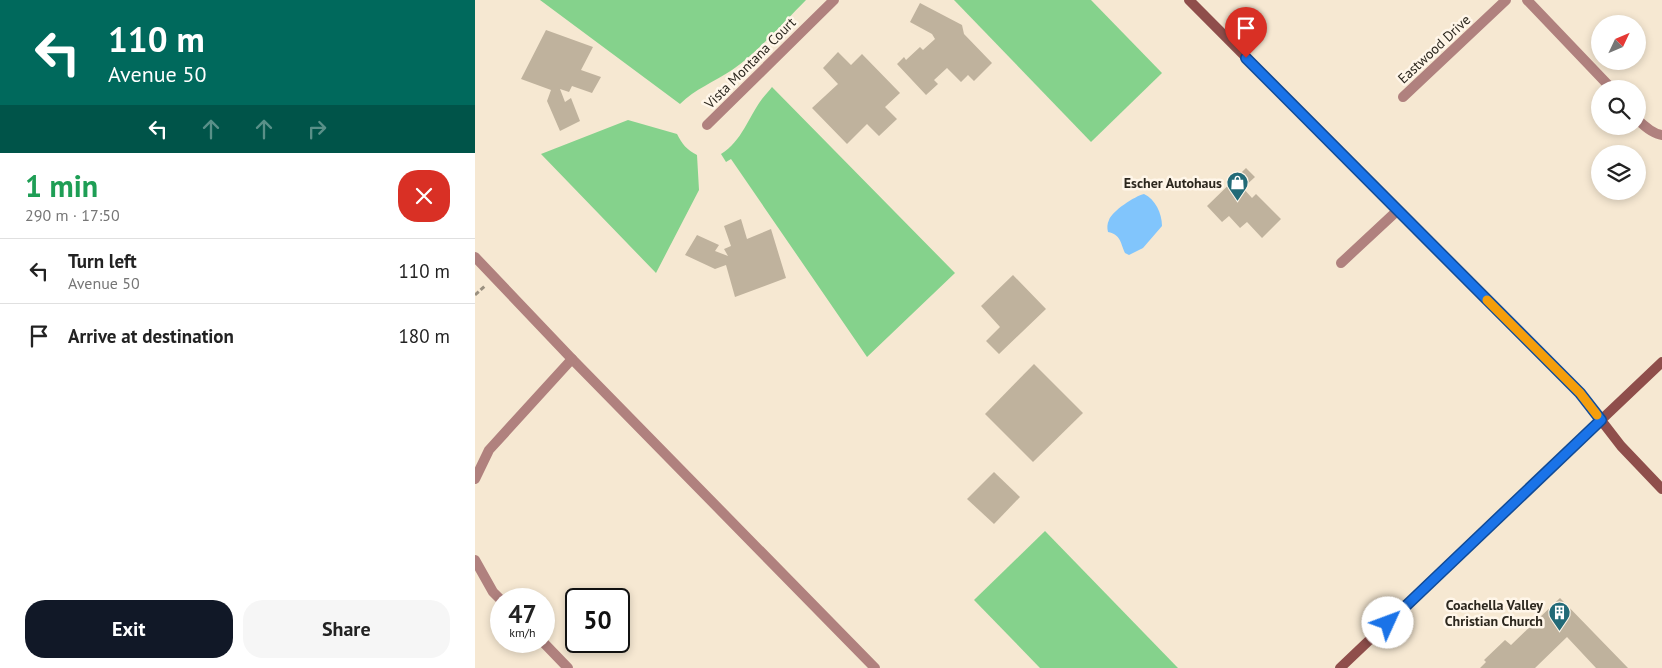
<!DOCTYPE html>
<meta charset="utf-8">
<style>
:root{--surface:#fff;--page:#f6f6f6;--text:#222;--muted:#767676;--line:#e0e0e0;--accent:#111827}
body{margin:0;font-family:"PT Sans",sans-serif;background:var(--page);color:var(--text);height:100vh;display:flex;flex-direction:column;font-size:19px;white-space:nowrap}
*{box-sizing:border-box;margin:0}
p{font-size:16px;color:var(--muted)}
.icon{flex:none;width:28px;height:28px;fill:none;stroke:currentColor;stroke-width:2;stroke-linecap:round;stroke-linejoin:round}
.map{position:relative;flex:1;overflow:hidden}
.sheet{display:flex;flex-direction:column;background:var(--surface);width:475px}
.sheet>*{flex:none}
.guide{background:#00695c;color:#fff;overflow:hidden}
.needle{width:32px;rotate:46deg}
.tools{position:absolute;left:1116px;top:15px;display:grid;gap:10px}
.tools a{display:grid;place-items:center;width:55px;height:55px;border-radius:50%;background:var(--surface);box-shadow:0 2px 8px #0003;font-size:25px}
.speed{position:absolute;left:15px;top:588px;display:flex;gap:10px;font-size:25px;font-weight:700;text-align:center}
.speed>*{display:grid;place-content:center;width:65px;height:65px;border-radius:50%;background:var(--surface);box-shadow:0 2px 8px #0003;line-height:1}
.speed small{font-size:12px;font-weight:400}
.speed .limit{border:2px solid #111;border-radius:8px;background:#fff;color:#111}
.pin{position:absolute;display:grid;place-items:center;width:42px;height:42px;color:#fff;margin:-51px -21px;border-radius:50% 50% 50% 0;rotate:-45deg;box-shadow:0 0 5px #0007}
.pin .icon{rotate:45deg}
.me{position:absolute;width:55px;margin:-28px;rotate:47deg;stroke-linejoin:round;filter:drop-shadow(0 0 4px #0008)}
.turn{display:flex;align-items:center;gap:18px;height:105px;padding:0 25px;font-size:22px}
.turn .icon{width:65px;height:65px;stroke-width:2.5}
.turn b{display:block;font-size:35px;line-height:42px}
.lanes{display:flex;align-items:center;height:48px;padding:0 25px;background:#0003;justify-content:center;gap:25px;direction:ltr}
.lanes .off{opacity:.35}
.round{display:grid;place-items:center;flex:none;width:52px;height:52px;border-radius:20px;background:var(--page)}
.summary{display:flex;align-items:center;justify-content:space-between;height:85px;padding:0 25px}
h1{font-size:30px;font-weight:600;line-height:38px;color:#1e9e55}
.primary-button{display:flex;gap:10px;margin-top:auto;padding:10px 25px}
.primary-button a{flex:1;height:58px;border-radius:20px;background:var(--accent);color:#fff;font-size:20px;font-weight:600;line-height:58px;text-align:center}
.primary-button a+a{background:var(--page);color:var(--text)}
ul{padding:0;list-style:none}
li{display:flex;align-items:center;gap:15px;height:65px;padding:0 25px;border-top:1px solid var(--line)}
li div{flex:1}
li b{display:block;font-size:19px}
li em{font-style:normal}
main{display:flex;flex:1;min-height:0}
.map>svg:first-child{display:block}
.green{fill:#85d28c}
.water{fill:#81c5fc}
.building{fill:#bfb29d}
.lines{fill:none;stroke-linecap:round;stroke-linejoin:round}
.path{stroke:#9a9080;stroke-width:3;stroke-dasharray:5 2.5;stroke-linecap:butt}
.lane{stroke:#b0817e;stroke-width:10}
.street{stroke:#b0817e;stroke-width:10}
.secondary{stroke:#8f4e4b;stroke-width:10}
.route-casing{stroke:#114b97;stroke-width:12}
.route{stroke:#1a73e8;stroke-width:9}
.slow{stroke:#f59e0b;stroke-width:9}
.labels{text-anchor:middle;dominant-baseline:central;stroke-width:5;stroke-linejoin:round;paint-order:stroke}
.street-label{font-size:14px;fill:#2c271e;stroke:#fff6e9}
.poi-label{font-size:14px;font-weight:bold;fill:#2c271e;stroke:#fff6e9;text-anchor:end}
</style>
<main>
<section class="sheet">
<div class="guide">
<div class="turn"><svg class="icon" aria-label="left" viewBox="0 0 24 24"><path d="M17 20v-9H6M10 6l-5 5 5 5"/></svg><div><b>110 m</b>Avenue 50</div></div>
<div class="lanes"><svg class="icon" aria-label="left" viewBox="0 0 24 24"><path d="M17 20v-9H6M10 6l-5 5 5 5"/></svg><svg class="icon off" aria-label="ahead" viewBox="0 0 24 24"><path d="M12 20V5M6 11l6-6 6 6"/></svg><svg class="icon off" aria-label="ahead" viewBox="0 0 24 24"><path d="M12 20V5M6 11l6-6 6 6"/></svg><svg class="icon off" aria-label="right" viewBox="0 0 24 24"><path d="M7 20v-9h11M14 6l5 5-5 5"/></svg></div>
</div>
<div class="summary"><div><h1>1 min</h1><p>290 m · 17:50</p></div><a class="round" style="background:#d93025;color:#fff"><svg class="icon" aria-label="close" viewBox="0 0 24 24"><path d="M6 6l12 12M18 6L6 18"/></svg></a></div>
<ul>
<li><svg class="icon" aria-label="left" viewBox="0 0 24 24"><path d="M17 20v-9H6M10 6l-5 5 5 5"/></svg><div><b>Turn left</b><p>Avenue 50</p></div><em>110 m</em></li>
<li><svg class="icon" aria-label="arrive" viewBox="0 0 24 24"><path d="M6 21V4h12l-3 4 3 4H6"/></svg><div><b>Arrive at destination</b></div><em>180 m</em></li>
</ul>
<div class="primary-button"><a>Exit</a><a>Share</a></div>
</section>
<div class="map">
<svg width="1187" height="668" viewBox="0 0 1187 668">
<rect width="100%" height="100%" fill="#f6e8d2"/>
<g class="green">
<path d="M 65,0 L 331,0 C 309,22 282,53 257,70 C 239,82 220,89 205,104 Z"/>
<path d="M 479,0 L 616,0 L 687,73 L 616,142 Z"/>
<path d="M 297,87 L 480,273 L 392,357 L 256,159 L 251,162 L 246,154 C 267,141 273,118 287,99 C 290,95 294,91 297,87 Z"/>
<path d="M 153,120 L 202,134 C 207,144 212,150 222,155 L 224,190 L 181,273 L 66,154 Z"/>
<path d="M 570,531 L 703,668 L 565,668 L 499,600 Z"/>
</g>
<path class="water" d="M 669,194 C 680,199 687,213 687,226 L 668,248 L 654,255 L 650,253 C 645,242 646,235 633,232 C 632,228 632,224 634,220 C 637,211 660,196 669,194 Z"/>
<g class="building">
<path d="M 445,3 L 487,25 L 489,34 L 517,63 L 499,81 L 493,75 L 486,82 L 472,68 L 459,80 L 463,84 L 451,95 L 422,64 L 429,57 L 431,60 L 445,47 L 448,50 L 460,39 L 457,34 L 435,22 Z"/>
<path d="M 71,30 L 118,47 L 106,70 L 126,77 L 117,93 L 97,86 L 94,92 L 85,89 L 90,102 L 96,98 L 105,121 L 85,131 L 72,101 L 76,90 L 46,79 Z"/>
<path d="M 363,52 L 376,65 L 387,54 L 425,93 L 410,107 L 422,119 L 404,136 L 392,124 L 372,144 L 337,108 L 363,84 L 348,68 Z"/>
<path d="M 771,168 L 780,177 L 768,188 L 777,198 L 781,194 L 806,219 L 787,238 L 772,222 L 765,228 L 754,216 L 747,222 L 732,206 Z"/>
<path d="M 266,219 L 272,239 L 296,229 L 311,278 L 260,297 L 251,265 L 240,269 L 210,255 L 222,235 L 244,245 L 240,251 L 253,256 L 249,249 L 256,246 L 249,226 Z"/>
<path d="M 538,275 L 571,309 L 524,354 L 511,341 L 525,327 L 506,306 Z"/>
<path d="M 559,364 L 608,413 L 558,462 L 510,414 Z"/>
<path d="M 519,472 L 545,497 L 519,524 L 492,499 Z"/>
<path d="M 1085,598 L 1153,668 L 1121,668 L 1092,637 L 1060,668 L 1005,668 L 1011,662 L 1009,660 L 1030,640 L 1036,645 Z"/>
</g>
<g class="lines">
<path class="path" d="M 0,295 L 11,285"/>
<path class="lane" d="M 866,263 L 923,210"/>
<g class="street">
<path d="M 1052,0 L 1137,89"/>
<path d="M 928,97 L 1031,0"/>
<path d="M 1162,119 C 1169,126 1178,134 1187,135"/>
<path d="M 232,125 L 359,0"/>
<path d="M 0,257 L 97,359 L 400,668"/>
<path d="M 0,479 L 14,450 L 97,359"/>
<path d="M 0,560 L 18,592 L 26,600"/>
<path d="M 67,641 L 93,668"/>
</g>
<g class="secondary">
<path d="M 714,0 L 1105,393 L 1146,446 L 1187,489"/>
<path d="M 865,668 L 1187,362"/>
</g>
</g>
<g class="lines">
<defs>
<path id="route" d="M 771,58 L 1105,393 L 1126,420 L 913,623"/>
</defs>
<use href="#route" class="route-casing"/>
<use href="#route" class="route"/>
<path class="slow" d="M 1012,300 L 1105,393 L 1122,415"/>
</g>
<defs>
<symbol id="shop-pin" viewBox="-11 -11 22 30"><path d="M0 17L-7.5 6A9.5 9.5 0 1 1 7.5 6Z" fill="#226a77" stroke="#fff6e9"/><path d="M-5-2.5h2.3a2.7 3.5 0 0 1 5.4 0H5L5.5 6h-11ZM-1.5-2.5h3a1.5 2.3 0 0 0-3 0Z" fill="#fff"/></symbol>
<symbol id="building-pin" viewBox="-11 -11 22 30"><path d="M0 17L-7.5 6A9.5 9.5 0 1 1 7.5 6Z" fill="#226a77" stroke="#fff6e9"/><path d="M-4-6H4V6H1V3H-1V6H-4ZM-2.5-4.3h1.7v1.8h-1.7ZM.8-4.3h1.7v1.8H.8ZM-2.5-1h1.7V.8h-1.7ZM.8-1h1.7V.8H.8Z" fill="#fff"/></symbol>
</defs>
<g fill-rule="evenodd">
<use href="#shop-pin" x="750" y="170" width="25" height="34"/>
<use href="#building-pin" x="1072" y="600" width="25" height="34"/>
</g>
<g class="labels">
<g class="street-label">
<text transform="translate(959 49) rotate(-43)">Eastwood Drive</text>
<text transform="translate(275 63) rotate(-45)">Vista Montana Court</text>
</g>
<g class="poi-label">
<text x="747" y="183">Escher Autohaus</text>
<text x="1068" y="605">Coachella Valley<tspan x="1068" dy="16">Christian Church</tspan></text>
</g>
</g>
</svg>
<div class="tools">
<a><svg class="needle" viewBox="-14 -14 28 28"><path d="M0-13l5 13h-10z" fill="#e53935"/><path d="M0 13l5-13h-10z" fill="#767676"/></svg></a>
<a><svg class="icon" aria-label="search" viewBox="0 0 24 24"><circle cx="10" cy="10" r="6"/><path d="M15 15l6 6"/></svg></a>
<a><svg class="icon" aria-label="layers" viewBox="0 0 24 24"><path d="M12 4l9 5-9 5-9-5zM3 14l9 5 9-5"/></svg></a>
</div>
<div class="speed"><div>47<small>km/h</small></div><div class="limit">50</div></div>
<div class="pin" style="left:771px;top:58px;background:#d93025"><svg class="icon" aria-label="arrive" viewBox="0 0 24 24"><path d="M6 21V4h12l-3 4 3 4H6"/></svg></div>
<svg class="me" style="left:913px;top:623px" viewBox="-20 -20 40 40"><circle r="19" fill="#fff"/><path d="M0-13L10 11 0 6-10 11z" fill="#1a73e8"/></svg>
</div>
</main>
